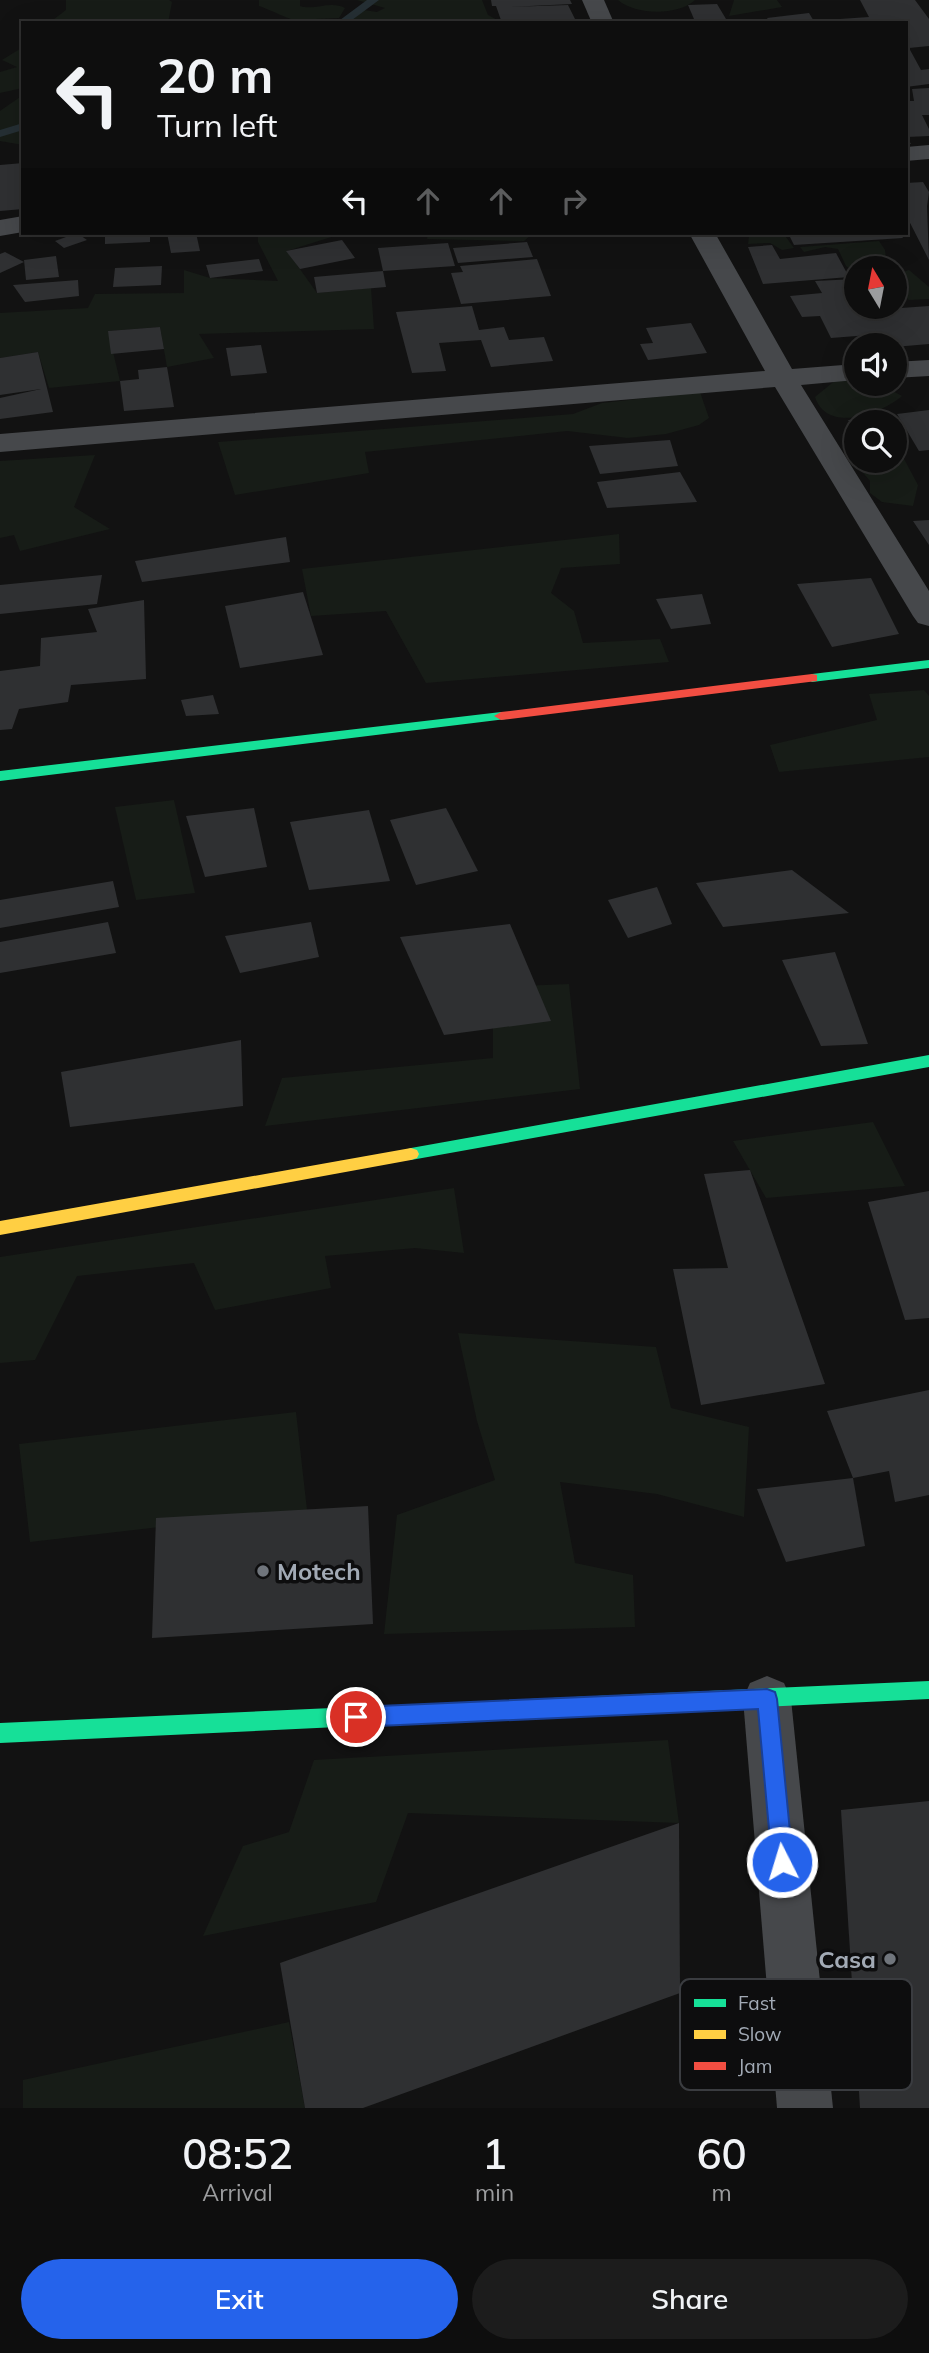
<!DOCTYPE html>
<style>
:root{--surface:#0e0e0e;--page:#1c1c1c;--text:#f1f3f6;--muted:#9b9c9e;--line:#2e2e2e;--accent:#2563eb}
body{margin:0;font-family:Mulish,sans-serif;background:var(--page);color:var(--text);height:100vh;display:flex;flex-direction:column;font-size:26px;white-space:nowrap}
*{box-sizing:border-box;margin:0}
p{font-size:23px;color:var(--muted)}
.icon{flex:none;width:38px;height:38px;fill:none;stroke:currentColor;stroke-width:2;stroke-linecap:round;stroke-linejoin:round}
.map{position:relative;height:2108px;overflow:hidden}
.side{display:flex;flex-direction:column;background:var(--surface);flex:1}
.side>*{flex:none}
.top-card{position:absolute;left:21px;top:21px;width:887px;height:214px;border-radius:0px;box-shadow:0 7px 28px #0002,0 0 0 2px var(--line);background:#0e0e0e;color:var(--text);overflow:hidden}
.needle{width:46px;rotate:350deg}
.buttons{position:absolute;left:844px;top:256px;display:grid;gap:14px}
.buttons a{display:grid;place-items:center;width:63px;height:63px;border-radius:50%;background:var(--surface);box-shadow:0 7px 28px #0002,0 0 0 2px var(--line);font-size:35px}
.pin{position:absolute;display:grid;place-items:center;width:60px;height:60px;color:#fff;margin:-30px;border:4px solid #fff;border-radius:50%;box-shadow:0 2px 7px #0007}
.me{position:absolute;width:77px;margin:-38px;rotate:355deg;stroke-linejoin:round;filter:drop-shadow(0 0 5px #0008)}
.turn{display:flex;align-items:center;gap:24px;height:147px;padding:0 21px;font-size:32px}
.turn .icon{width:91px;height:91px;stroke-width:2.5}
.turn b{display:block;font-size:49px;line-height:60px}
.lanes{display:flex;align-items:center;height:66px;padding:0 21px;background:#0003;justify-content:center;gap:35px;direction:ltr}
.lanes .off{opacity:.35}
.eta{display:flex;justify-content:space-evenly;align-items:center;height:119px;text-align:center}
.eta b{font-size:42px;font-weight:600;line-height:49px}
.action{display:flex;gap:14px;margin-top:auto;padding:14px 21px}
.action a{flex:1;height:80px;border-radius:42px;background:var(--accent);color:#fff;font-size:28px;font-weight:600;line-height:80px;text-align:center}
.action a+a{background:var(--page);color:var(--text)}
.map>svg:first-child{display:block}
.green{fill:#171c17}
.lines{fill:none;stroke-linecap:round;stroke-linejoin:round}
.stream{fill:#252f34;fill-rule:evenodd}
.building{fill:#2f3032}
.street{fill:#46484b;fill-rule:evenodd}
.fast{fill:#16e098;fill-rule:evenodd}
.slow{fill:#ffcf43;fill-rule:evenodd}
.jam{fill:#f24e42;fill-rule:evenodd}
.route{fill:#2563eb;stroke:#184099;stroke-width:2}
.poi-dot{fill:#70757c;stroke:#0d0d0e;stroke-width:2.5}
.labels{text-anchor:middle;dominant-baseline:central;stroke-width:7;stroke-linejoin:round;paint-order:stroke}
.near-poi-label{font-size:24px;font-weight:bold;fill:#a2aab5;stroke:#0d0d0e;text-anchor:start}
.key{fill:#0d0d0e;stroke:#3a3c40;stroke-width:2}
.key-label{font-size:19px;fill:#a2aab5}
</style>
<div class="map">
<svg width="929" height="2108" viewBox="0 0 929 2108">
<rect width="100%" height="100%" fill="#121212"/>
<g class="green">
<path d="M 66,0 L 169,0 L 172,2 L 168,23 L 49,23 L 66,10 Z"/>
<path d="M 259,0 L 300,0 L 300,6 C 315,11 330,0 345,8 L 339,18 L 315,19 L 314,23 C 292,23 279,13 259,6 Z"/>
<path d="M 357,0 L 482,0 L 488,15 L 503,23 L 348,23 L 364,10 L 377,12 L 385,8 Z"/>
<path d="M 618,0 L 695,0 C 678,16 635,15 618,0 Z"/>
<path d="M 734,0 L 777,0 L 782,7 L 729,16 Z"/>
<path d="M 23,47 L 23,88 L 0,93 L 0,72 L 17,67 L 2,60 Z"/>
<path d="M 23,95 L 23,145 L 0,141 L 0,111 Z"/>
<path d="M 258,233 L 344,233 L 287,251 L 317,293 L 371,288 L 374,329 L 199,334 L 214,358 L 167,367 L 160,327 L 108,331 L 120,381 L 49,388 L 38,352 L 0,358 L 0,313 L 88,308 L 95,294 L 184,293 L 184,270 L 210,278 L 278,281 L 258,242 Z"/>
<path d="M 428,233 L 533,233 L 524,241 L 427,239 Z"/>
<path d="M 755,233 L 783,233 L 794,248 L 782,250 L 770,243 L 748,244 L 749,236 Z"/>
<path d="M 879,241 L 885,250 L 886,258 L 877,268 L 856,268 L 856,273 L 846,266 L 838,249 L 825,247 L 804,252 L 800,247 Z"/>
<path d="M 909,270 L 929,287 L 929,299 L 909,300 L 894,288 L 894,275 Z"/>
<path d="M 856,378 L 856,383 L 878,383 L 902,396 C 881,414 827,434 815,397 L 837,379 Z"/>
<path d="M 700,392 L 709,418 L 699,425 L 666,434 L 628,438 L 567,431 L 365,452 L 369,473 L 235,495 L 218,442 L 573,414 L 602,403 Z"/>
<path d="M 854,451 L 856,460 L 894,460 L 894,457 L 903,457 L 918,485 L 913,506 L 882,502 L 870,493 L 870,481 L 854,462 L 852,454 Z"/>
<path d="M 95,455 L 74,507 L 110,529 L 20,551 L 14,535 L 0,538 L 0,461 Z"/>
<path d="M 619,534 L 620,564 L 561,568 L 551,593 L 574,611 L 583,643 L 660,639 L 669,662 L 426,683 L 386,611 L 311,616 L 302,569 Z"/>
<path d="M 924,690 L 929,696 L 929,757 L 779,772 L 770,745 L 877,720 L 869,694 Z"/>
<path d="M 174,800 L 195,893 L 136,900 L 115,807 Z"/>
<path d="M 569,984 L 580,1089 L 265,1126 L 282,1078 L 493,1058 L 493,987 Z"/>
<path d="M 873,1122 L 905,1186 L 766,1198 L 733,1141 Z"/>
<path d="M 454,1188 L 464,1253 L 415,1248 L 325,1256 L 331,1288 L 215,1310 L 194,1263 L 77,1276 L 35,1360 L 0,1363 L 0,1257 Z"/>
<path d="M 458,1333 L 656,1347 L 671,1408 L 749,1427 L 744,1517 L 657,1494 L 560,1482 L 575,1563 L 633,1575 L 635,1627 L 384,1634 L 397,1515 L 495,1480 L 477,1421 Z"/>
<path d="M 296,1412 L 307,1510 L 30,1542 L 19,1444 Z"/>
<path d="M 668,1740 L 679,1823 L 408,1813 L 376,1902 L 203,1936 L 243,1846 L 289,1832 L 314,1760 Z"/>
<path d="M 289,2022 L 305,2108 L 23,2108 L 23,2080 Z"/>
</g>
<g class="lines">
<g class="stream">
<path d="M 367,0 L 379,0 L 348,23 L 336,23 Z"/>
<path d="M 23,123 L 23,130 L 0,137 L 0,130 Z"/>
</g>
</g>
<g class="building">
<path d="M 491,0 L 570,0 L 572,4 L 509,7 L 568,5 L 575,19 L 502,23 L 496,6 L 492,6 Z"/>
<path d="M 860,0 L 915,0 L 929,19 L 929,46 L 909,48 L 921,70 L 929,69 L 929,84 L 906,87 L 906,23 L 842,23 L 840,19 L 869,17 Z"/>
<path d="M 717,4 L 726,19 L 694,19 L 688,5 Z"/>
<path d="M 809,13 L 815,23 L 770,23 L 767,18 Z"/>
<path d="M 929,88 L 929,115 L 922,115 L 929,129 L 929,136 L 907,137 L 911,144 L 906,144 L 906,101 L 914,101 L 912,89 Z"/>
<path d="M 23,163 L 23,209 L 0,211 L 0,165 Z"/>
<path d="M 923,182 L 929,192 L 927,206 L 929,260 L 906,215 L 906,183 Z"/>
<path d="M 77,233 L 87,240 L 64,248 L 55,241 Z"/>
<path d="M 150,233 L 150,242 L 105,244 L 105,234 Z"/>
<path d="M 167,233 L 196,233 L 200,251 L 171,253 Z"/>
<path d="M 788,233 L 900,233 L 903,238 L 794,245 Z"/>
<path d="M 342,240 L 355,258 L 300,269 L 286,251 Z"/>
<path d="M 527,242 L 533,257 L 458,263 L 453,248 Z"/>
<path d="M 448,243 L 455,266 L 383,271 L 378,248 Z"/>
<path d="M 772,245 L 780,259 L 836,253 L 849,277 L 763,284 L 748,247 Z"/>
<path d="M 5,252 L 24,262 L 0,273 L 0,254 Z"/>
<path d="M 56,256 L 59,277 L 26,280 L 24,260 Z"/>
<path d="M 259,259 L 263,271 L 210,278 L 206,265 Z"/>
<path d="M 537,259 L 551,296 L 461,304 L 451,273 L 463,272 L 460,266 Z"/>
<path d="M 162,266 L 161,285 L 113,287 L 115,268 Z"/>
<path d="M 383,271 L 386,287 L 317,293 L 314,277 Z"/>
<path d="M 856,279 L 856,306 L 886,306 L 887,309 L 929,306 L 929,344 L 894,347 L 887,345 L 882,334 L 831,338 L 820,316 L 802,317 L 790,296 L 822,293 L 815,281 Z"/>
<path d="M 78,280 L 79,296 L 25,302 L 13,285 Z"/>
<path d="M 472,306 L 479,330 L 504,327 L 509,340 L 544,337 L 553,361 L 491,367 L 481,340 L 439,343 L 446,371 L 412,373 L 396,312 Z"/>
<path d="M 691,323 L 707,353 L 648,360 L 640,344 L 653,343 L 646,328 Z"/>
<path d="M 160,327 L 164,349 L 111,354 L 108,331 Z"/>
<path d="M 261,345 L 267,373 L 231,376 L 226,348 Z"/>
<path d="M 38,352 L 53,412 L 0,419 L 0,398 L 41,389 L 0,395 L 0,358 Z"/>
<path d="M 167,367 L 174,407 L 124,411 L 120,381 L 139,379 L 138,370 Z"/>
<path d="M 929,410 L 929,450 L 919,451 L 897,414 Z"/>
<path d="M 884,417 L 887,422 L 856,422 L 856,433 L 848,420 Z"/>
<path d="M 670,440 L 678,466 L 600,474 L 589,446 Z"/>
<path d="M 680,472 L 697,502 L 607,508 L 597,482 Z"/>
<path d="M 929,520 L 929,545 L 913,521 Z"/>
<path d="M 286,537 L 290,562 L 142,582 L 135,561 Z"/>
<path d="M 102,575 L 97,604 L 0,614 L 0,585 Z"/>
<path d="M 871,578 L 899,634 L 832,647 L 797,584 Z"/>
<path d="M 303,592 L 323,655 L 240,668 L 225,606 Z"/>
<path d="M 702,594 L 711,624 L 671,629 L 656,599 Z"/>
<path d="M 144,600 L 146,679 L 71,685 L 68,702 L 19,709 L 12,729 L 0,730 L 0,671 L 40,666 L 41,638 L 97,632 L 88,609 Z"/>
<path d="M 213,695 L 219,714 L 186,716 L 181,700 Z"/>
<path d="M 254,808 L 267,867 L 205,877 L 186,816 Z"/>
<path d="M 446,808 L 478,871 L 416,885 L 390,820 Z"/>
<path d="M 369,810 L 390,881 L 309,890 L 290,822 Z"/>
<path d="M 792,870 L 849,913 L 723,927 L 696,883 Z"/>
<path d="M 113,881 L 119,907 L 0,928 L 0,900 Z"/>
<path d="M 657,887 L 672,924 L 628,938 L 608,900 Z"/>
<path d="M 108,922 L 116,953 L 0,973 L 0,942 Z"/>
<path d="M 311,922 L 319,957 L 240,973 L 225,936 Z"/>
<path d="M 510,924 L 551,1021 L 444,1035 L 400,937 Z"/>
<path d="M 835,952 L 868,1044 L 821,1046 L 782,960 Z"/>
<path d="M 241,1040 L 243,1106 L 70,1127 L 61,1072 Z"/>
<path d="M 750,1170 L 825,1384 L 701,1405 L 673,1269 L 728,1268 L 704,1174 Z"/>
<path d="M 929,1191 L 929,1318 L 905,1320 L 868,1202 Z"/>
<path d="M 929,1390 L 929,1495 L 895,1502 L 889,1471 L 853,1478 L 827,1411 Z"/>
<path d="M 853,1478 L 865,1546 L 786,1562 L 757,1489 Z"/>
<path d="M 368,1506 L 373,1624 L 152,1638 L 156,1518 Z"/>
<path d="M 929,1801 L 929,2108 L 860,2108 L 841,1810 Z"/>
<path d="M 679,1823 L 680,1993 L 363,2108 L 305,2108 L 280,1963 Z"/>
</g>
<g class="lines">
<g class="street">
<path d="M 582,0 L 604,0 L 614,23 L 592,23 Z"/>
<path d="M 929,145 L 929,159 L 906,161 L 906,147 Z"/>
<path d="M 23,216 L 23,232 L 0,236 L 0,220 Z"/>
<path d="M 689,233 L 715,233 L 792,369 L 856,364 L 856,380 L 801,385 L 929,591 L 929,626 L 918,623 L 913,616 L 775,387 L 0,452 L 0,434 L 765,371 Z"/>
<path d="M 929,360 L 929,376 L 894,378 L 894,362 Z"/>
<path d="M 767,1676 L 784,1683 L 791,1699 L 833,2108 L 777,2108 L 743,1699 L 750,1683 Z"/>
</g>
<g class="fast">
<path d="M 929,660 L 929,668 L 812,682 L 805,678 L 812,674 Z"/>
<path d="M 501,712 L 506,713 L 508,716 L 506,719 L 0,781 L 0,771 Z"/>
<path d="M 929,1055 L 929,1067 L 411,1160 L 405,1158 L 403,1154 L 405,1150 L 411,1148 Z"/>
<path d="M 929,1681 L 929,1699 L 0,1743 L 0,1723 Z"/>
</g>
<path class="slow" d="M 411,1148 L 417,1150 L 419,1154 L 417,1158 L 411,1160 L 0,1235 L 0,1221 Z"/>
<path class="jam" d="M 812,674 L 817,675 L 817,681 L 501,720 L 494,716 L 501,712 Z"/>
</g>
<path class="route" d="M 767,1689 L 775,1692 L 777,1699 L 793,1862 L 790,1870 L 782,1873 L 775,1870 L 772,1862 L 758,1709 L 356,1727 L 349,1724 L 346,1717 L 349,1710 L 356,1707 Z"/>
<g class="poi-dot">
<circle cx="263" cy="1571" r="7"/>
<circle cx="890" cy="1959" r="7"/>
</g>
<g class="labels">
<g class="near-poi-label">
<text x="277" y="1571">Motech</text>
<text x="876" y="1959" text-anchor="end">Casa</text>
</g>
</g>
<rect x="680" y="1979" width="232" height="111" rx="10" class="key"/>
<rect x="694" y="1999" width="32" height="8" fill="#16e098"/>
<rect x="694" y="2030" width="32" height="9" fill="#ffcf43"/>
<rect x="694" y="2062" width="32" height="8" fill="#f24e42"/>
<g class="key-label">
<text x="738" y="2010">Fast</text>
<text x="738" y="2041">Slow</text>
<text x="738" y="2073">Jam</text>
</g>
</svg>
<div class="buttons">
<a><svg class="needle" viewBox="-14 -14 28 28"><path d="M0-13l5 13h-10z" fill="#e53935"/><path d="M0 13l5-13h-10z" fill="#9b9c9e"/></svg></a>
<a><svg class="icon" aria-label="sound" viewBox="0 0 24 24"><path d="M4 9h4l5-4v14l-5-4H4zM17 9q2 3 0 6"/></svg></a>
<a><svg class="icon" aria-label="search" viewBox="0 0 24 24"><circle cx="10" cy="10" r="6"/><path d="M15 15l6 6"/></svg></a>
</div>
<div class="pin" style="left:356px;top:1717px;background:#d93025"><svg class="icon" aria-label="arrive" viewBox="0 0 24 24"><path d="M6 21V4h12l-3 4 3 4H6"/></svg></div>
<svg class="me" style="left:782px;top:1862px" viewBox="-20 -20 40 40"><circle r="17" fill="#2563eb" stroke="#fff" stroke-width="3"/><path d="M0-11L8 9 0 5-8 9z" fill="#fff"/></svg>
<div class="top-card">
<div class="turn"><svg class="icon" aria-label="left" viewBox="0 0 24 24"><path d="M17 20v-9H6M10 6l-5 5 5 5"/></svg><div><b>20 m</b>Turn left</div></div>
<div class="lanes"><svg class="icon" aria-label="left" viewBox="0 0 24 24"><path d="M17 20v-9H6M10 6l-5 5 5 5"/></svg><svg class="icon off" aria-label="ahead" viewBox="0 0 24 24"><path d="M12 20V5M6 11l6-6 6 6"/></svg><svg class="icon off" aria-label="ahead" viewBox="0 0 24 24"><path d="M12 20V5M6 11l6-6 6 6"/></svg><svg class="icon off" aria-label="right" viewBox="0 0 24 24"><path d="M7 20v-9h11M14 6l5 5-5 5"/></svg></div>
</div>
</div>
<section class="side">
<div class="eta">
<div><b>08:52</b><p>Arrival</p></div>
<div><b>1</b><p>min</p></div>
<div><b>60</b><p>m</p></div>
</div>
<div class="action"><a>Exit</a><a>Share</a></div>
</section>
